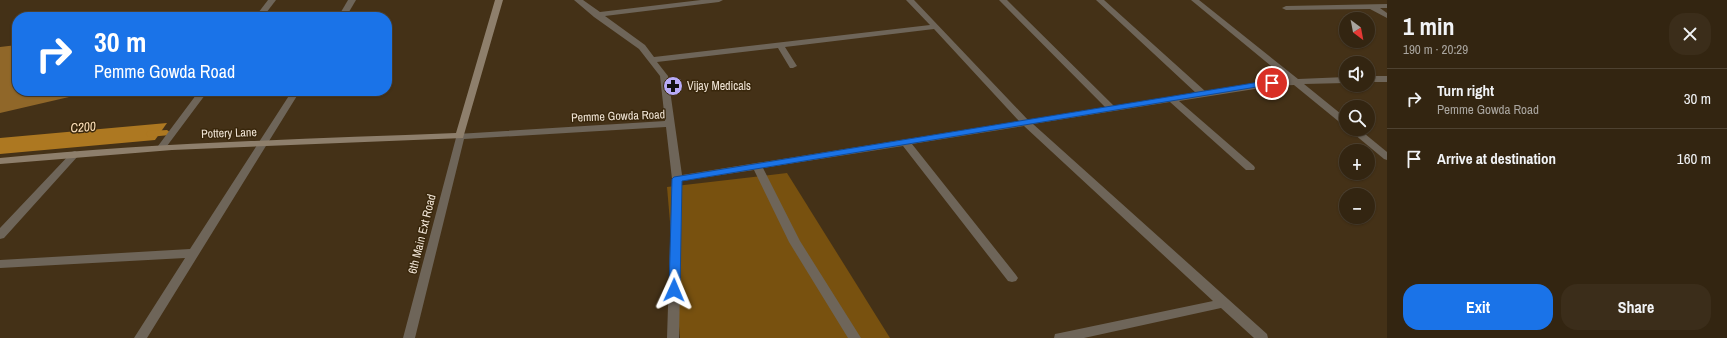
<!DOCTYPE html>
<meta charset="utf-8">
<style>
:root{--surface:#332511;--page:#3b2d1a;--text:#f1f3f6;--muted:#a9a59f;--line:#4e4231;--accent:#1a73e8}
body{margin:0;font-family:"Archivo Narrow",sans-serif;background:var(--page);color:var(--text);height:100vh;display:flex;flex-direction:column;font-size:15px;white-space:nowrap}
*{box-sizing:border-box;margin:0}
p{font-size:13px;color:var(--muted)}
.icon{flex:none;width:22px;height:22px;fill:none;stroke:currentColor;stroke-width:2;stroke-linecap:round;stroke-linejoin:round}
.map{position:relative;flex:1;overflow:hidden}
.sheet{display:flex;flex-direction:column;background:var(--surface);width:340px}
.sheet>*{flex:none}
.hud{position:absolute;left:12px;top:12px;width:380px;height:84px;border-radius:16px;box-shadow:0 1px 3px #0004,0 0 0 1px var(--line);background:#1a73e8;color:#fff;overflow:hidden}
.needle{width:26px;rotate:148deg}
.tools{position:absolute;left:1339px;top:12px;display:grid;gap:8px}
.tools a{display:grid;place-items:center;width:36px;height:36px;border-radius:50%;background:var(--surface);box-shadow:0 1px 3px #0004,0 0 0 1px var(--line);font-size:20px}
.pin{position:absolute;display:grid;place-items:center;width:34px;height:34px;color:#fff;margin:-17px;border:2px solid #fff;border-radius:50%;box-shadow:0 1px 4px #0007}
.me{position:absolute;width:44px;margin:-22px;rotate:1deg;stroke-linejoin:round;filter:drop-shadow(0 0 3px #0008)}
.turn{display:flex;align-items:center;gap:14px;height:84px;padding:0 16px;font-size:18px}
.turn .icon{width:52px;height:52px;stroke-width:2.5}
.turn b{display:block;font-size:28px;line-height:34px}
.round{display:grid;place-items:center;flex:none;width:42px;height:42px;border-radius:16px;background:var(--page)}
.summary{display:flex;align-items:center;justify-content:space-between;height:68px;padding:0 16px}
h1{font-size:24px;font-weight:700;line-height:30px}
.button{display:flex;gap:8px;margin-top:auto;padding:8px 16px}
.button a{flex:1;height:46px;border-radius:16px;background:var(--accent);color:#fff;font-size:16px;font-weight:700;line-height:46px;text-align:center}
.button a+a{background:var(--page);color:var(--text)}
ul{padding:0;list-style:none}
li{display:flex;align-items:center;gap:12px;height:60px;padding:0 16px;border-top:1px solid var(--line)}
li div{flex:1}
li b{display:block;font-size:15px}
li em{font-style:normal}
main{display:flex;flex:1;min-height:0}
.map>svg:first-child{display:block}
.green{fill:#78510f}
.forest{fill:#906729}
.water{fill:#ad7821}
.lines{fill:none;stroke-linecap:round;stroke-linejoin:round}
.stream{fill:#ad7821;fill-rule:evenodd}
.street{fill:#6e6559;fill-rule:evenodd}
.secondary{fill:#8e7f6c;fill-rule:evenodd}
.route{fill:#1a73e8;stroke:#114b97}
.labels{text-anchor:middle;dominant-baseline:central;stroke-width:3;stroke-linejoin:round;paint-order:stroke}
.poi-label{font-size:12px;fill:#f0e4d5;stroke:#39270c;text-anchor:start}
.street-label{font-size:12px;fill:#f0e4d5;stroke:#39270c}
.water-label{font-size:13px;font-style:italic;fill:#fde0ba;stroke:#39270c}
</style>
<main>
<div class="map">
<svg width="1387" height="338" viewBox="0 0 1387 338">
<rect width="100%" height="100%" fill="#443117"/>
<path class="green" d="M 787,173 L 890,338 L 680,338 L 667,187 Z"/>
<path class="forest" d="M 17,45 L 17,91 L 82,91 L 69,97 L 0,113 L 0,47 Z"/>
<path class="water" d="M 167,123 L 155,140 L 0,154 L 0,138 Z"/>
<g class="lines">
<path class="stream" d="M 167,130 L 171,133 L 170,135 L 149,137 L 145,134 L 149,131 Z"/>
<g class="street">
<path d="M 268,0 L 276,0 L 263,17 L 255,17 Z"/>
<path d="M 348,0 L 356,0 L 346,17 L 338,17 Z"/>
<path d="M 574,0 L 583,0 L 600,12 L 701,0 L 723,0 L 719,2 L 605,16 L 645,45 L 654,57 L 930,25 L 906,0 L 914,0 L 1028,120 L 1105,107 L 999,0 L 1007,0 L 1114,106 L 1196,93 L 1096,0 L 1104,0 L 1205,91 L 1273,80 L 1288,80 L 1191,0 L 1199,0 L 1298,79 L 1346,77 L 1346,83 L 1304,84 L 1346,118 L 1346,126 L 1343,125 L 1294,85 L 1273,86 L 1179,101 L 1254,166 L 1255,168 L 1254,170 L 1246,170 L 1170,102 L 1033,124 L 1267,334 L 1268,338 L 1254,338 L 1221,308 L 1084,338 L 1054,338 L 1055,334 L 1060,333 L 1213,301 L 1024,126 L 912,144 L 1016,275 L 1018,278 L 1016,281 L 1012,282 L 1008,281 L 903,146 L 763,168 L 800,241 L 861,338 L 848,338 L 789,242 L 754,170 L 682,181 L 679,338 L 667,338 L 672,179 L 666,127 L 464,139 L 415,338 L 403,338 L 457,134 L 665,121 L 660,76 L 639,49 L 594,17 ZM 934,29 L 1019,121 L 682,175 L 668,76 L 657,62 L 778,48 L 790,68 L 793,68 L 797,66 L 785,47 Z"/>
<path d="M 1387,4 L 1387,8 L 1380,8 L 1387,13 L 1387,18 L 1370,9 L 1286,10 L 1282,8 L 1286,6 Z"/>
<rect x="1368" y="76" width="19" height="6"/>
<path d="M 199,91 L 208,91 L 164,150 L 158,150 L 156,148 L 158,146 Z"/>
<path d="M 292,91 L 300,91 L 147,338 L 134,338 L 185,258 L 0,268 L 0,260 L 190,249 Z"/>
<path d="M 1348,129 L 1359,129 L 1387,152 L 1387,160 L 1384,159 Z"/>
<path d="M 75,151 L 80,154 L 78,156 L 4,238 L 0,239 L 0,228 L 72,152 Z"/>
</g>
<path class="secondary" d="M 495,0 L 503,0 L 463,138 L 172,150 L 0,164 L 0,158 C 152,143 304,139 456,133 Z"/>
</g>
<path class="route" d="M 1272,80 L 1276,83 L 1275,84 L 682,181 L 680,290 L 678,293 L 671,293 L 669,290 L 672,179 L 674,177 Z"/>
<defs>
<symbol id="pharmacy-disc" viewBox="-11 -11 22 22"><circle r="9.5" fill="#b8abf7" stroke="#39270c"/><path d="M-2-6h4v4h4v4h-4v4h-4v-4h-4v-4h4Z" fill="#111"/></symbol>
</defs>
<g fill-rule="evenodd">
<use href="#pharmacy-disc" x="662" y="75" width="22" height="22"/>
</g>
<g class="labels">
<g class="poi-label">
<text x="687" y="86">Vijay Medicals</text>
</g>
<g class="street-label">
<text transform="translate(618 116) rotate(-2)">Pemme Gowda Road</text>
<text transform="translate(229 133) rotate(-2)">Pottery Lane</text>
<text transform="translate(422 234) rotate(-76)">6th Main Ext Road</text>
</g>
<g class="water-label">
<text transform="translate(83 127) rotate(-5)">C200</text>
</g>
</g>
</svg>
<div class="tools">
<a><svg class="needle" viewBox="-14 -14 28 28"><path d="M0-13l5 13h-10z" fill="#e53935"/><path d="M0 13l5-13h-10z" fill="#a9a59f"/></svg></a>
<a><svg class="icon" aria-label="sound" viewBox="0 0 24 24"><path d="M4 9h4l5-4v14l-5-4H4zM17 9q2 3 0 6"/></svg></a>
<a><svg class="icon" aria-label="search" viewBox="0 0 24 24"><circle cx="10" cy="10" r="6"/><path d="M15 15l6 6"/></svg></a>
<a>+</a>
<a>−</a>
</div>
<div class="pin" style="left:1272px;top:83px;background:#d93025"><svg class="icon" aria-label="arrive" viewBox="0 0 24 24"><path d="M6 21V4h12l-3 4 3 4H6"/></svg></div>
<svg class="me" style="left:674px;top:290px" viewBox="-20 -20 40 40"><path d="M0-17L14 15 0 8-14 15z" fill="#1a73e8" stroke="#fff" stroke-width="4"/></svg>
<div class="hud">
<div class="turn"><svg class="icon" aria-label="right" viewBox="0 0 24 24"><path d="M7 20v-9h11M14 6l5 5-5 5"/></svg><div><b>30 m</b>Pemme Gowda Road</div></div>
</div>
</div>
<section class="sheet">
<div class="summary"><div><h1>1 min</h1><p>190 m · 20:29</p></div><a class="round"><svg class="icon" aria-label="close" viewBox="0 0 24 24"><path d="M6 6l12 12M18 6L6 18"/></svg></a></div>
<ul>
<li><svg class="icon" aria-label="right" viewBox="0 0 24 24"><path d="M7 20v-9h11M14 6l5 5-5 5"/></svg><div><b>Turn right</b><p>Pemme Gowda Road</p></div><em>30 m</em></li>
<li><svg class="icon" aria-label="arrive" viewBox="0 0 24 24"><path d="M6 21V4h12l-3 4 3 4H6"/></svg><div><b>Arrive at destination</b></div><em>160 m</em></li>
</ul>
<div class="button"><a>Exit</a><a>Share</a></div>
</section>
</main>
